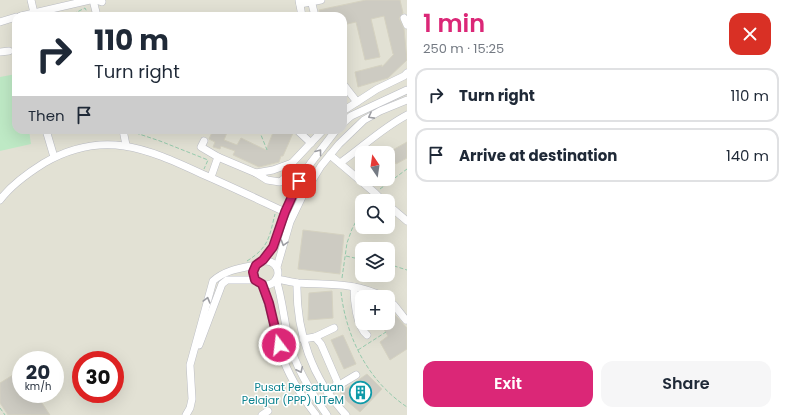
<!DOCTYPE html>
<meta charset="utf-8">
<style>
:root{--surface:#fff;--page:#f6f6f7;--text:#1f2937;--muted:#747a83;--line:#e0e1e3;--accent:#db2777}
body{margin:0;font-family:Poppins,sans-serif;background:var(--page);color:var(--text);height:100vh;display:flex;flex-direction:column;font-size:15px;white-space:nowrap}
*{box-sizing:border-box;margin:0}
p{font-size:13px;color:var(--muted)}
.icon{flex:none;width:22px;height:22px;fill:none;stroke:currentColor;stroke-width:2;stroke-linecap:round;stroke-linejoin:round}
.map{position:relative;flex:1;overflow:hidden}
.details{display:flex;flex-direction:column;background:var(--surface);width:380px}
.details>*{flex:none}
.banner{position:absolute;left:12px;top:12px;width:335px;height:122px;border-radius:12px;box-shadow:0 4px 16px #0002;background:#fff;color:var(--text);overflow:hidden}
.needle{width:26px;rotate:347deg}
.tools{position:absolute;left:355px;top:146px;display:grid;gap:8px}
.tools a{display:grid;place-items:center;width:40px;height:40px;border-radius:8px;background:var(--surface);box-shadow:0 4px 16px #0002;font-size:20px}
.speed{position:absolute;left:12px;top:351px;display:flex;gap:8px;font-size:20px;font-weight:700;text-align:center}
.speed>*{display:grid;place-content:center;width:52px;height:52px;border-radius:50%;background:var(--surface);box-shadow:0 4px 16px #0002;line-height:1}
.speed small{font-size:10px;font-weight:400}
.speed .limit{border:6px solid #d22;background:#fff;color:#111}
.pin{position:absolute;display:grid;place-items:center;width:34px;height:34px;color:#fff;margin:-17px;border-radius:8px;box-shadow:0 2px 6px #0006}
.me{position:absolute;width:44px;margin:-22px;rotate:345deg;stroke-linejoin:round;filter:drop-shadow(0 0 3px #0008)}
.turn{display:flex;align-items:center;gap:14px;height:84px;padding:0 16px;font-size:18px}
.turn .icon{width:52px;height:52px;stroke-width:2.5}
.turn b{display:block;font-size:28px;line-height:34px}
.then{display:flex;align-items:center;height:38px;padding:0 16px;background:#0003;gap:8px;font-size:15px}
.round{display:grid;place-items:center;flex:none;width:42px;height:42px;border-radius:12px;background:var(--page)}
.headline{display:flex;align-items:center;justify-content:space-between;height:68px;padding:0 16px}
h1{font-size:24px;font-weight:600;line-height:30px;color:var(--accent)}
.action{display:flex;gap:8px;margin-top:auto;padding:8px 16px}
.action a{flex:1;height:46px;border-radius:12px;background:var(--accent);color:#fff;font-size:16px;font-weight:600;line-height:46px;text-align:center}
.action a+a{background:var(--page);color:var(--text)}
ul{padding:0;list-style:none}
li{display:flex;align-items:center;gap:12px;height:54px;margin:0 8px 6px;padding:0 8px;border:2px solid var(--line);border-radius:12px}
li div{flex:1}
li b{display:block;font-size:15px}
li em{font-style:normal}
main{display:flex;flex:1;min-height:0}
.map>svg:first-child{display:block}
.education{fill:#e2e1d4;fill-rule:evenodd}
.park{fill:#bee9c5}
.building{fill:#cdcbc2;stroke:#d5d2c1}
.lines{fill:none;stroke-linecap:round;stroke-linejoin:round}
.minor-casing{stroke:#bbbdc4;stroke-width:8}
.path{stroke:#96caad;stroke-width:1;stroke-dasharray:4 2;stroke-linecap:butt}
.minor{stroke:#fff;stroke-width:7}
.oneway{stroke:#9d9ea3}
.route-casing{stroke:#8e194d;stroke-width:10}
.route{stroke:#db2777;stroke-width:7}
.labels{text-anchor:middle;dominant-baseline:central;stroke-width:3;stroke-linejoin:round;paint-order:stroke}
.culture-label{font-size:11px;fill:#0d838f;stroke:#fff;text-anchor:end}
</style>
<main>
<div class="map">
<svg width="407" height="415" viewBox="0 0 407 415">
<rect width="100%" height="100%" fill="#f0efe4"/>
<path class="education" d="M 0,0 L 407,0 L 407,415 L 0,415 ZM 16,16 L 343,16 L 343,130 L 16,130 ZM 362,153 L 388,153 L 388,179 L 362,179 ZM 362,201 L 388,201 L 388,227 L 362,227 ZM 362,249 L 388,249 L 388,275 L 362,275 ZM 362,297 L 388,297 L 388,323 L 362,323 ZM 21,360 L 55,360 L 55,394 L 21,394 ZM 81,360 L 115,360 L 115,394 L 81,394 Z"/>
<path class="park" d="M 16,74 L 16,130 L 29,130 L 31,144 L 0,151 L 0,77 Z"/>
<g class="building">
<path d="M 366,0 L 400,0 L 403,13 L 399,18 L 404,29 L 407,60 L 388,78 L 358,87 L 355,72 L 382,65 L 382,67 L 394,54 L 393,54 L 384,16 L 371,19 L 380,57 L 365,60 L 356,22 L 343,25 L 343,16 L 320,16 L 319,10 Z"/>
<path d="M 213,130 L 228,130 L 224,140 L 237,145 L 241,138 L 266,150 L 274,130 L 289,130 L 293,133 L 283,156 L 281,156 L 279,162 L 259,167 L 233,155 L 235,151 L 221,146 L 220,149 L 213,147 L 215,142 L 209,139 Z"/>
<path d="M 407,142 L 407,158 L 396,164 L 389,152 Z"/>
<path d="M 303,230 L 344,235 L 340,274 L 298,269 Z"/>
<path d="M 332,291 L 333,318 L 308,320 L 309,293 Z"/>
<path d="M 388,307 L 407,328 L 407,349 L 390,360 L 380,342 L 388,336 L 380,323 L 388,323 Z"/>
<path d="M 343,335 L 356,364 L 344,369 L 331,340 Z"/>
<path d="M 21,370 L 21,394 L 36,394 L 50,415 L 8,415 L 0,403 L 0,383 Z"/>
<path d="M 367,374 L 382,389 L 360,412 L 347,401 L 341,392 Z"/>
</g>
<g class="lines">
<defs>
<g id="minor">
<path d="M 31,0 L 34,13"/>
<path d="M 93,0 L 97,16"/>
<path d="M 96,0 L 102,2"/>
<path d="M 299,0 L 302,16"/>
<path d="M 311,0 L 315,16"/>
<path d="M 300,4 L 321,0"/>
<path d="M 21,16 L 90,0"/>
<path d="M 404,18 L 407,25"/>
<path d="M 0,22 L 16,17"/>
<path d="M 0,52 L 9,51"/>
<path d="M 343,84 L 357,102"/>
<path d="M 343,111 L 377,89 L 404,76 L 407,73"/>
<path d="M 343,123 L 351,116 L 407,90"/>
<path d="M 46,130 L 54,157"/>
<path d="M 123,130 L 126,145"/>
<path d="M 297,130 L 311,143"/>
<path d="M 204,141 L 201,147 L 218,157 L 256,173 L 267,180 L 280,182 L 285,178 L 292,163 L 323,130"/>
<path d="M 330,155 L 375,193 L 383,201"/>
<path d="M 340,163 C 363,147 382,128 407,115"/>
<path d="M 256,173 L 273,170 L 292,163"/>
<path d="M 211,177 L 218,157"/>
<path d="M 0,200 C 11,185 28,173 44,163 C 103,129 146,148 202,174 C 230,186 257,199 285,212"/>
<path d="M 388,205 L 407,221"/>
<circle cx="266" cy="273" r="12"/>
<path d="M 263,261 L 273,247 L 285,212 L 299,181 L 310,164 L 336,130"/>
<path d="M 277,267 L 290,222 L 302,197 L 321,166 L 339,144 L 364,120 L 380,111 L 407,100"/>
<path d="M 297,283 C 296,332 312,379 346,415"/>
<path d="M 262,285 C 270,307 274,330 281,353 C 288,375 302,397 316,415"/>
<path d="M 354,287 C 354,300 356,326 367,335"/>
<path d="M 388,300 L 394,305 L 406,320"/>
<path d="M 315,337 L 334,328"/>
<path d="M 303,339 L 315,337 L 321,344 L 337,381 L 336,387 L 327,392"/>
<path d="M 199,345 L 222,284 L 227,280 L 255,280"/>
<path d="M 336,387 L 356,375"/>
<path d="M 186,415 L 190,408 L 192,399 L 190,365 L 213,281 C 225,270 241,268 256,265"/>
<path d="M 262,415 L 268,411"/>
<path d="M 327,415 C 312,394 297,370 290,345 C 284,323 283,301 276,279 C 283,280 291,282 298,283 C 329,285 354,282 384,297"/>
</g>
</defs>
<use href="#minor" class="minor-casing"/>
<g class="path">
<path d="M 73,14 L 85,8 L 89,16"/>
<path d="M 259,130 L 267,150"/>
<path d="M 130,131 L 160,141 L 208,160 L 204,169"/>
<path d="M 380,189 L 407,169"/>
<path d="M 346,256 L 359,259"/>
<path d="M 247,261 C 269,247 269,238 275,214"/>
<path d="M 388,264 L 407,270"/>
<path d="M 342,278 L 347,243 L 352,229 L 362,210"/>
<path d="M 341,292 C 346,337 368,381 407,407"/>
<path d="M 358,350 L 386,332"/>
<path d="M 0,408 L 5,415"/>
</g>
<use href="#minor" class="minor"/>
</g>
<defs><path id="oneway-chevron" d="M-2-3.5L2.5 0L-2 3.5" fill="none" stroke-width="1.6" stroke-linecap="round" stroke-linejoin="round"/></defs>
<g class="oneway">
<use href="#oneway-chevron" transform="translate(371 116) rotate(152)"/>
<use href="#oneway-chevron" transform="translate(319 152) rotate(-53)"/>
<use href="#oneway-chevron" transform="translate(284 243) rotate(107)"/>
<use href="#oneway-chevron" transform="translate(207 300) rotate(-75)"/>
<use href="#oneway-chevron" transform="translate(300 370) rotate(65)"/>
</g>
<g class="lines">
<defs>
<path id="route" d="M 279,345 L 269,303 L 262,284 L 255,280 L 253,272 L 256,265 L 263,260 L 273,247 L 285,212 L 299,181"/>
</defs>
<use href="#route" class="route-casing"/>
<use href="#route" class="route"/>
</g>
<defs>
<symbol id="building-ring" viewBox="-11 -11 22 22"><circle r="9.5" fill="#fff" stroke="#0f9aa8" stroke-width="1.5"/><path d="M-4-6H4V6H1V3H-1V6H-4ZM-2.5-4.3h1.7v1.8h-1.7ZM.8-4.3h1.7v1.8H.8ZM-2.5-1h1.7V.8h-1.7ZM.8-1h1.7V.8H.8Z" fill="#0f9aa8"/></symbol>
</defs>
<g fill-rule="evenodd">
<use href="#building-ring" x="348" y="380" width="25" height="25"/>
</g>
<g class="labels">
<g class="culture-label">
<text x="344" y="387">Pusat Persatuan<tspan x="344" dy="13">Pelajar (PPP) UTeM</tspan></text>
</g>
</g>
</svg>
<div class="tools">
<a><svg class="needle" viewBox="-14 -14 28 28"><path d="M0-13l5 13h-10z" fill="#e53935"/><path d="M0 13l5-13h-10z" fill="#747a83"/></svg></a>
<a><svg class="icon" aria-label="search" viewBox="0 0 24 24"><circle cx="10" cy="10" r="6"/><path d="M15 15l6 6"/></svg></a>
<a><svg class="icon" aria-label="layers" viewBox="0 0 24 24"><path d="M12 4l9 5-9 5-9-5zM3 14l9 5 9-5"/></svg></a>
<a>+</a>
</div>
<div class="speed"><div>20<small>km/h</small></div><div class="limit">30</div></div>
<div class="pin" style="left:299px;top:181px;background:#d93025"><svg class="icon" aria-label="arrive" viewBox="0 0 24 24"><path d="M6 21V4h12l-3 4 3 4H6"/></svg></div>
<svg class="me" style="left:279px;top:345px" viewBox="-20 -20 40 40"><circle r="17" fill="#db2777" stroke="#fff" stroke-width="3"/><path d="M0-11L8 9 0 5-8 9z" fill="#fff"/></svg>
<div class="banner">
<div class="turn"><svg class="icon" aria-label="right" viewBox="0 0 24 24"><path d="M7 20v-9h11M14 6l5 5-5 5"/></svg><div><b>110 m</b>Turn right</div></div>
<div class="then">Then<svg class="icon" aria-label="arrive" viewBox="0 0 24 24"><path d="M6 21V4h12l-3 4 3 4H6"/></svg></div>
</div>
</div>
<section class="details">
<div class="headline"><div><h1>1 min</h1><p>250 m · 15:25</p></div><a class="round" style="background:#d93025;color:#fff"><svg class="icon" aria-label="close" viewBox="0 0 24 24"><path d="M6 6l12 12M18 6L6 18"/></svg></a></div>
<ul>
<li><svg class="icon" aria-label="right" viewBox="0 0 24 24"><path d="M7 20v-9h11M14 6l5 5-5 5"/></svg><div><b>Turn right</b></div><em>110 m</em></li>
<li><svg class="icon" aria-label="arrive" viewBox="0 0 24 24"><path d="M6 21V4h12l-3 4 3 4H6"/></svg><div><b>Arrive at destination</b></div><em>140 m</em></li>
</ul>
<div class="action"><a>Exit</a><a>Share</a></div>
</section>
</main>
